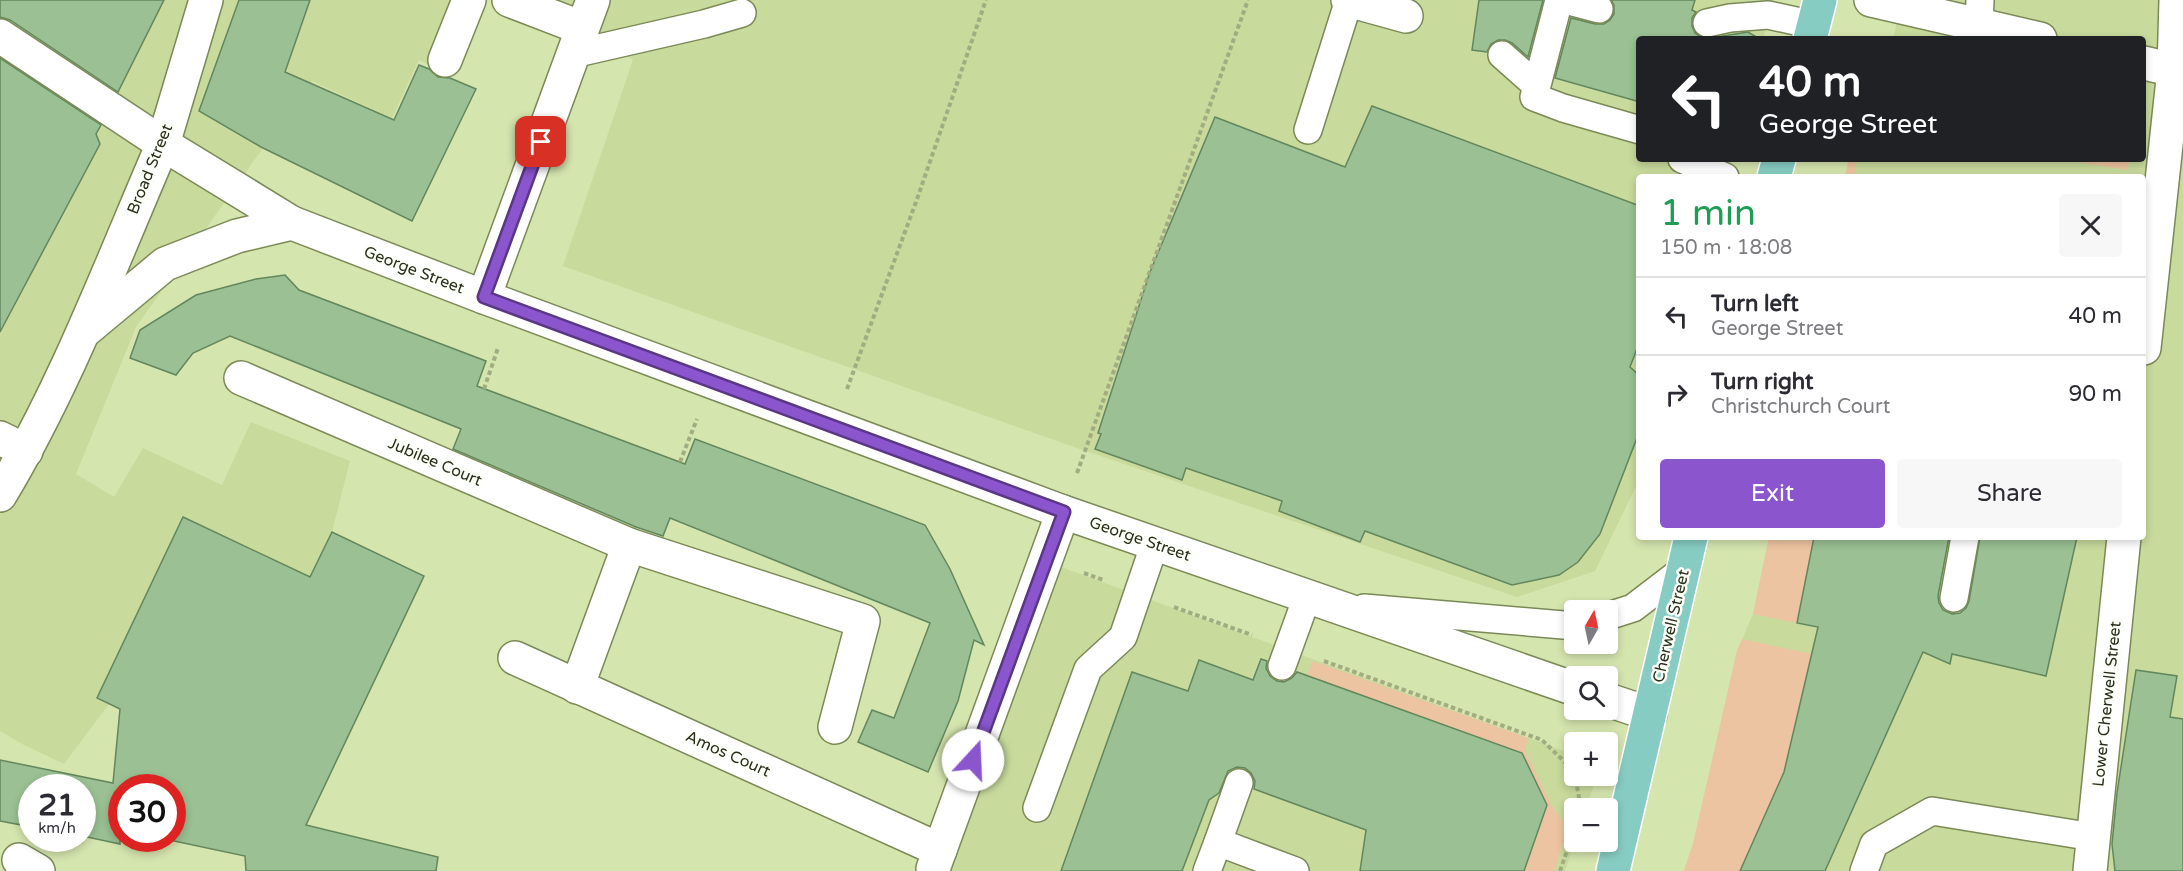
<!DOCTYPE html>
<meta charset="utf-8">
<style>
:root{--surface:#fff;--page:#f7f7f7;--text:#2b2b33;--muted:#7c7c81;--line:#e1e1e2;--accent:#8a55cd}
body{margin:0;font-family:"Varela Round",sans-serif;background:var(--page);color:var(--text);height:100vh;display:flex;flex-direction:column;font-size:22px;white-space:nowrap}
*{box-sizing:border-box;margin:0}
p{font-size:20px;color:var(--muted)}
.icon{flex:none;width:33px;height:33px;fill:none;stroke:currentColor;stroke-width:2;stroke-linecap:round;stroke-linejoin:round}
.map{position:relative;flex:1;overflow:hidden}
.panel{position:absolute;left:1636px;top:174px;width:510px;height:366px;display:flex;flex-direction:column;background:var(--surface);border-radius:6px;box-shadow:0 3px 9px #0003}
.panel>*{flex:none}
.top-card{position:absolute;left:1636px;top:36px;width:510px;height:126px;border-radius:6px;box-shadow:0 3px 9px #0003;background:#202124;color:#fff;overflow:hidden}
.needle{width:39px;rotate:9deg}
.buttons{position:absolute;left:1564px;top:600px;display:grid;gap:12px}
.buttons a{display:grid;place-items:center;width:54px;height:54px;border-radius:6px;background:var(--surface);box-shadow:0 3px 9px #0003;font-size:30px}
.speed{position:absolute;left:18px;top:774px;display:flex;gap:12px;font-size:30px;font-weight:700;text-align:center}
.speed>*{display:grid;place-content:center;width:78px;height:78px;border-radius:50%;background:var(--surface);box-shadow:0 3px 9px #0003;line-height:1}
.speed small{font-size:15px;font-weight:400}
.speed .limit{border:9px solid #d22;background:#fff;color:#111}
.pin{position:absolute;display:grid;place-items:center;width:51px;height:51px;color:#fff;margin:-26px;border-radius:12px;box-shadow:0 3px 9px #0006}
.me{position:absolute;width:66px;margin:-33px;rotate:20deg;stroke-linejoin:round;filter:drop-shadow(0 0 4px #0008)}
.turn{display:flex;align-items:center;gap:21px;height:126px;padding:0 24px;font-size:27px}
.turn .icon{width:78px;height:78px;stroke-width:2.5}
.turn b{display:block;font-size:42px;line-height:51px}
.round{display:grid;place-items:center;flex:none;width:63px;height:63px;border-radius:6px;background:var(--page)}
.overview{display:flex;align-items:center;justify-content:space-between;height:102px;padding:0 24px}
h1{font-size:36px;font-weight:600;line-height:45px;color:#1e9e55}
.action{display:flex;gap:12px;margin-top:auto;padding:12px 24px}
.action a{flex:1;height:69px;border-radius:6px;background:var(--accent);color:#fff;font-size:24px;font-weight:600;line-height:69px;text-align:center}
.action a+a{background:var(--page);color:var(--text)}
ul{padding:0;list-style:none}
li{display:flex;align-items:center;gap:18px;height:78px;padding:0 24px;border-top:2px solid var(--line)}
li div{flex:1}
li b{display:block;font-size:22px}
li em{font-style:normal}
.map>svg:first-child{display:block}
.built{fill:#c8da9c}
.green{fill:#edc4a1}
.building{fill:#9ac093;stroke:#63875d;stroke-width:1.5}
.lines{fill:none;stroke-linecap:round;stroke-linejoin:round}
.lane-casing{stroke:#7b8956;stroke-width:30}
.street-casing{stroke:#7b8956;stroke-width:36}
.secondary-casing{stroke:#7b8956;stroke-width:36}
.primary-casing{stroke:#fff;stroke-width:36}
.path{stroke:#a1ad81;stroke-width:4;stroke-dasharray:4.5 3;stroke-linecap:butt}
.lane{stroke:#fff;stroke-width:27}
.street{stroke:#fff;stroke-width:33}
.secondary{stroke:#fff;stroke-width:33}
.primary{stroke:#87ccc2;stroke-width:33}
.route-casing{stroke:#5a3785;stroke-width:15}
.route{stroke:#8a55cd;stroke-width:10}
.labels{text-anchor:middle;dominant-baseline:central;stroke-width:5;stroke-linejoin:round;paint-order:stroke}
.street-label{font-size:16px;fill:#292f1a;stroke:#fdfff9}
</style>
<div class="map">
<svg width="2183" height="871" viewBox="0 0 2183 871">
<rect width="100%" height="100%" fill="#d5e5ae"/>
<g class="built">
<path d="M 0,0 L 460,0 L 433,67 L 419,60 L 392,118 L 312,81 L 306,92 L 291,86 L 263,148 L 136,327 L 76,474 L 114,497 L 143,448 L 222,485 L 251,422 L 350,461 L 332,532 L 424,576 L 317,802 L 109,704 L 64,764 L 22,744 L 0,731 Z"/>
<path d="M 545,0 L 1774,0 L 1763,39 L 1640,39 L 1640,159 L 1732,159 L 1727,177 L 1640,177 L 1639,480 L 1595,571 L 1517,597 L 1074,447 L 563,266 L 633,60 Z"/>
<path d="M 1902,0 L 2183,0 L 2183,871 L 1684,871 L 1693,844 L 1737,651 L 1753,614 L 1769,537 L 2144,537 L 2144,177 L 1845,177 L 1849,159 L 2144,159 L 2144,39 L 1893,39 Z"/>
<path d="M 1042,560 L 1575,755 L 1575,776 L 1597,776 L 1586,808 L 1575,808 L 1575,841 L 1565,871 L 919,871 Z"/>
</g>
<g class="green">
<path d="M 1849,159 L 1857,159 L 1854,177 L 1845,177 Z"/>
<path d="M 2066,159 L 2129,159 L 2128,170 L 2065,160 Z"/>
<path d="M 1769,537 L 1814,537 L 1797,623 L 1753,614 Z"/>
<path d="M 1742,639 L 1812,654 L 1782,783 L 1740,871 L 1684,871 L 1693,844 L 1737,651 Z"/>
<path d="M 1313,661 L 1528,738 L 1525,750 L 1551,804 L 1568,829 L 1554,871 L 1524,871 L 1547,805 L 1522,753 L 1307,675 Z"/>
</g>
<g class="building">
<path d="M 0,0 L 164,0 L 118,92 L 10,20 L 0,17 Z"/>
<path d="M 239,0 L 310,0 L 285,72 L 394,120 L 419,65 L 429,69 L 438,77 L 450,78 L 476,89 L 412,221 L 261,147 L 199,111 Z"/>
<path d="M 1479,0 L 1543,0 L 1528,57 L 1512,43 L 1505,40 L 1498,40 L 1491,44 L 1487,52 L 1472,50 Z"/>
<path d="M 1611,0 L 1695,0 L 1692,10 L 1696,12 L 1692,18 L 1692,26 L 1695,33 L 1702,38 L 1710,38 L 1748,32 L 1760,39 L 1640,39 L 1640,102 L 1555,78 L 1571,18 L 1595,24 L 1604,24 L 1610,20 L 1614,14 L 1614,5 Z"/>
<path d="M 0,58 L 101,125 L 96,134 L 100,144 L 0,332 Z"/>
<path d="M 1372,106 L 1640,206 L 1640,341 L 1630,367 L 1640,376 L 1640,430 L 1600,534 L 1578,562 L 1559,575 L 1512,585 L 1365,531 L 1360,542 L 1279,511 L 1282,501 L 1186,468 L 1182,480 L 1095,449 L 1101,434 L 1098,433 L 1150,272 L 1215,117 L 1345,167 Z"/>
<path d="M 285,275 L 299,290 L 486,361 L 477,386 L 685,464 L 695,439 L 925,525 L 950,569 L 984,645 L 974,640 L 958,701 L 928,772 L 858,742 L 872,710 L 894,718 L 930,623 L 670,518 L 663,536 L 636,527 L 453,449 L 461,429 L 230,336 L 193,353 L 176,375 L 130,358 L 140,330 L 196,295 L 256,279 Z"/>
<path d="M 183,517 L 310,577 L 332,532 L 424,576 L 306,825 L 438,857 L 436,871 L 246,871 L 245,856 L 160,838 L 172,838 L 172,788 L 122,788 L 120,844 L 82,836 L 82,788 L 32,788 L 32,827 L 0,821 L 0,760 L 113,783 L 120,709 L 97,698 Z"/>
<path d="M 1814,537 L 1949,537 L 1938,596 L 1939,603 L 1943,610 L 1952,614 L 1960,613 L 1966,608 L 1969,601 L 1980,537 L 2077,537 L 2046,676 L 1952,654 L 1950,664 L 1923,652 L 1825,871 L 1740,871 L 1784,772 L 1818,627 L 1797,623 Z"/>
<path d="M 1261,659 L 1267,661 L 1266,668 L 1270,676 L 1277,681 L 1284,682 L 1292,678 L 1297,672 L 1522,753 L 1547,805 L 1524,871 L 1360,871 L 1366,830 L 1254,789 L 1255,781 L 1251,773 L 1245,768 L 1237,767 L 1228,771 L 1219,793 L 1209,800 L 1182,871 L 1061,871 L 1132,672 L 1188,691 L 1199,660 L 1253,680 Z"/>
<path d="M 2136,670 L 2177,676 L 2170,717 L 2183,719 L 2183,871 L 2115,871 L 2112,844 L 2117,793 Z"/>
</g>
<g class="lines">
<defs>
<g id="lane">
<path d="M 1559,0 L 1534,97 L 1563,108 L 1640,130"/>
<path d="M 1565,0 L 1599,9"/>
<path d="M 1707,23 L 1730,18 L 1768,15 L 1814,25"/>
<path d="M 1979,25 L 1980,0"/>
<path d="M 573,54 L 704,24 L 742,13"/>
<path d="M 1502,55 L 1536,85"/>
<path d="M 1308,130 L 1349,0"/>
<path d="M 1682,159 L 1725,177"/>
<path d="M 1954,598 L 1965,537"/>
<path d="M 1364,608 L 1575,626"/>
<path d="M 1608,616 L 1633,608 L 1684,569"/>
<path d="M 1282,666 L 1307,597"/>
<path d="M 1239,783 L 1218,842 L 1295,871"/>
<path d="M 1037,808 L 1088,669 L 1123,637 L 1155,543"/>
<path d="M 1207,871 L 1218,842"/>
<path d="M 1864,871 L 1874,844 L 1932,811 L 2093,837"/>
</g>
<g id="street">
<path d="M 509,0 L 582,28"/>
<path d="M 1348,0 L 1406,16"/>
<path d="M 1871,0 L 2040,39"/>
<path d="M 445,60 L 469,0"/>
<path d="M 2144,63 L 2174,70"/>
<path d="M 163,144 L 206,0"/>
<path d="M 484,297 L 593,0"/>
<path d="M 2144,348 L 2174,70 L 2176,0"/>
<path d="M 241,378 L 629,545 L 863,621 L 835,727"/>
<path d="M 0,438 L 26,451"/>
<path d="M 515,658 L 940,850"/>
<path d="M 577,687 L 629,545"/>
<path d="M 19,860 L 38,871"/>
<path d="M 933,869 L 1063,512"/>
<path d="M 2090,871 L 2124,537"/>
</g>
<g id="secondary">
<path d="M 0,36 L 163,144 L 292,223 L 484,297 L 1063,512 L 1575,689"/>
<path d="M 87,329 L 165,264 L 237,236 L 292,223"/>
<path d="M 0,495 C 66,385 112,262 163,144"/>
<path d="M 1608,700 L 1650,714"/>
</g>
<g id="primary">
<path d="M 1810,39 L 1820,0"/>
<path d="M 1774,177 L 1779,159"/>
<path d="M 1613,871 L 1691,537"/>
</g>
</defs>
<use href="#lane" class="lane-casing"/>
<use href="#street" class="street-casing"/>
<use href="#secondary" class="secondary-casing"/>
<use href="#primary" class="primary-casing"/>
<g class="path">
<path d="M 484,389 L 498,348"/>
<path d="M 847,389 L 916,202 L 986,0"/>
<path d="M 680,462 L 697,419"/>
<path d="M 1077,473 L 1248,0"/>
<path d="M 1084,573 L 1103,580"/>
<path d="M 1174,607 L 1252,635"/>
<path d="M 1324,661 L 1542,740 L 1574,771 L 1581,808"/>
<path d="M 1560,871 L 1575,827"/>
</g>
<use href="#lane" class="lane"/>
<use href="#street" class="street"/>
<use href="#secondary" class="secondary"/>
<use href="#primary" class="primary"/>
</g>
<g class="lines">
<defs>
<path id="route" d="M 541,142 L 484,297 L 1064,512 L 973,760"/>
</defs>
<use href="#route" class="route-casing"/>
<use href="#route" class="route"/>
</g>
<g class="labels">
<g class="street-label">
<text transform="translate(150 169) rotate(-68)">Broad Street</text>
<text transform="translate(414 270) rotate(21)">George Street</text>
<text transform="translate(435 462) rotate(23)">Jubilee Court</text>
<text transform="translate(1140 539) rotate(19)">George Street</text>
<text transform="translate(1671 626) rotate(-77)">Cherwell Street</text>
<text transform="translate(2107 704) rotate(-84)">Lower Cherwell Street</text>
<text transform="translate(728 754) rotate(24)">Amos Court</text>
</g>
</g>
</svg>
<div class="buttons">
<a><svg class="needle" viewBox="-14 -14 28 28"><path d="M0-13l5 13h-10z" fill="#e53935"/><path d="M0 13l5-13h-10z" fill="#7c7c81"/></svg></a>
<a><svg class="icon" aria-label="search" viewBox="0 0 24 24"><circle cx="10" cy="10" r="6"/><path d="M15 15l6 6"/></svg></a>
<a>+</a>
<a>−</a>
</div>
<div class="speed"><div>21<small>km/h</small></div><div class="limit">30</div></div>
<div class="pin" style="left:541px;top:142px;background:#d93025"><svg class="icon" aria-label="arrive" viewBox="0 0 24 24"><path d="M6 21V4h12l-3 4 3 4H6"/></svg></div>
<svg class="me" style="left:973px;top:760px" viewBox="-20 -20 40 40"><circle r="19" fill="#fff"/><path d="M0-13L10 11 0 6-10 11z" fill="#8a55cd"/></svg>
<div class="top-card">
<div class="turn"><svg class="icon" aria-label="left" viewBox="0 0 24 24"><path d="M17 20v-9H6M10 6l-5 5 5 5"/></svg><div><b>40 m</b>George Street</div></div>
</div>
<section class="panel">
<div class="overview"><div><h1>1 min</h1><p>150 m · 18:08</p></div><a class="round"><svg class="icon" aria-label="close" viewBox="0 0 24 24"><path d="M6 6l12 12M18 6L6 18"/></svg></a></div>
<ul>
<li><svg class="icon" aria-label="left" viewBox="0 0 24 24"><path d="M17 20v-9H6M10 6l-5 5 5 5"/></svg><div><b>Turn left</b><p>George Street</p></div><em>40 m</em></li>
<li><svg class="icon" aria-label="right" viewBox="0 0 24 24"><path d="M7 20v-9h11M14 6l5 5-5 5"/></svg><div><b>Turn right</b><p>Christchurch Court</p></div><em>90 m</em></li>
</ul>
<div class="action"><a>Exit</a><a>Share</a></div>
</section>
</div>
